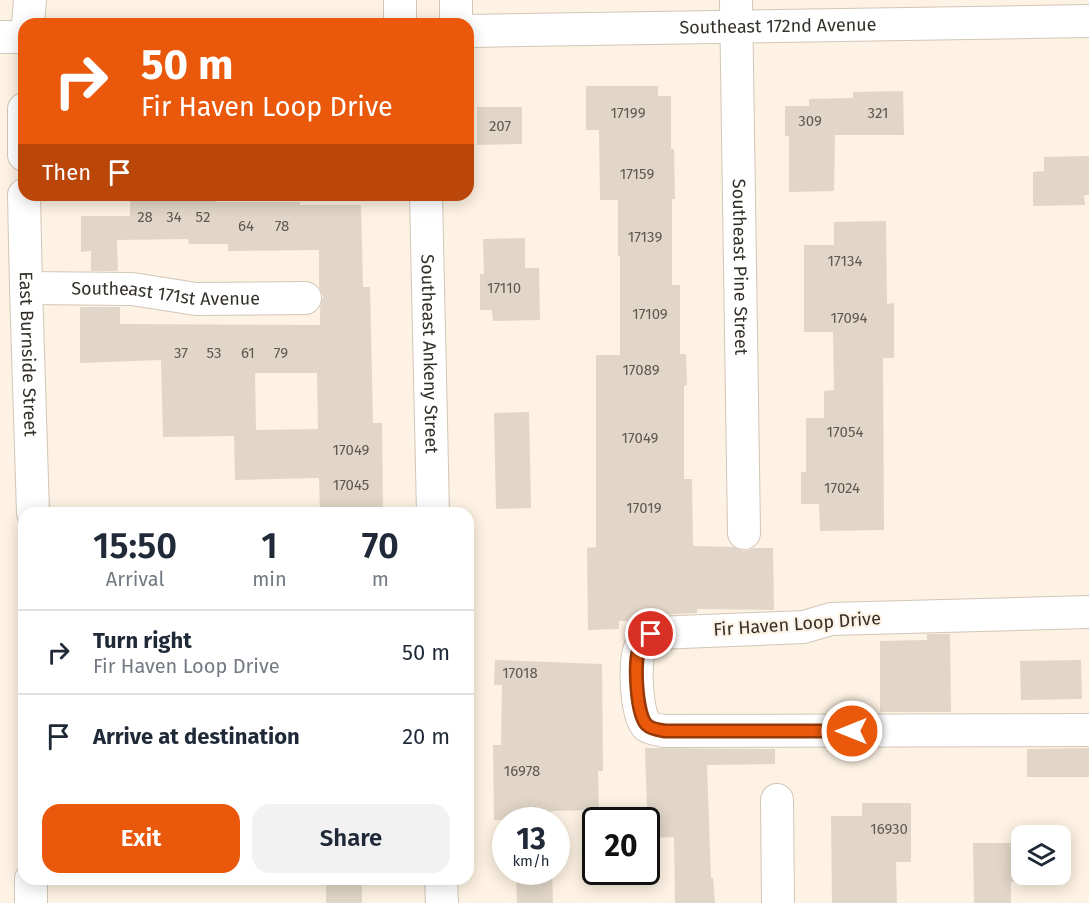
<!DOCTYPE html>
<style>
:root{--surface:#fff;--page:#f2f2f3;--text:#1f2937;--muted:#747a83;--line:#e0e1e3;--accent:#ea580c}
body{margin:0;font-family:"Fira Sans",sans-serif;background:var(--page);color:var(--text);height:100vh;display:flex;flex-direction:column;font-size:22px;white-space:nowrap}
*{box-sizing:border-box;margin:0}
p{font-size:20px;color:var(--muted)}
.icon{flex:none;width:33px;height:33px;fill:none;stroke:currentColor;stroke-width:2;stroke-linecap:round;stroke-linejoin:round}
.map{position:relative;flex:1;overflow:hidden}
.details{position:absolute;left:18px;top:507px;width:456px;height:378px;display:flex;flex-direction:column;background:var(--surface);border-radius:18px;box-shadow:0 3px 15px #0003}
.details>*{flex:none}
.top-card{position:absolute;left:18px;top:18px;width:456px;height:183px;border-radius:18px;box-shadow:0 3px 15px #0003;background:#ea580c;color:#fff;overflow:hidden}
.controls{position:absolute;left:1011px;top:825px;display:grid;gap:12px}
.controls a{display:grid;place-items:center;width:60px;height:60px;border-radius:12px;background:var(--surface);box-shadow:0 3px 15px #0003;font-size:30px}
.speed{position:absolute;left:492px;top:807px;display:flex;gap:12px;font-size:30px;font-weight:700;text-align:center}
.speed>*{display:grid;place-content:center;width:78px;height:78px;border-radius:50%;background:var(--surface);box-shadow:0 3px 15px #0003;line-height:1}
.speed small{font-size:15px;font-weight:400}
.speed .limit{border:3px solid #111;border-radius:9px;background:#fff;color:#111}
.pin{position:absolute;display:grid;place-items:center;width:51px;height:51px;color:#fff;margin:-26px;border:3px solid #fff;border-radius:50%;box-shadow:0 2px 6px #0007}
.me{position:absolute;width:66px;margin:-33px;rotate:270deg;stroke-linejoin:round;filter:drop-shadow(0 0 4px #0008)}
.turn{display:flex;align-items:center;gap:21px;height:126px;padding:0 24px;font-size:27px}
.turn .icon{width:78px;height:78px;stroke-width:2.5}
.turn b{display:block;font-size:42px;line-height:51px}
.then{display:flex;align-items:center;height:57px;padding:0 24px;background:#0003;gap:12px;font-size:22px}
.eta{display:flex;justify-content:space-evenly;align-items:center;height:102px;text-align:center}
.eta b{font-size:36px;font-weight:600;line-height:42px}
.action{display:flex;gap:12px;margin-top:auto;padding:12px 24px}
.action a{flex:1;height:69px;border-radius:18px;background:var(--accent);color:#fff;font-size:24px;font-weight:600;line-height:69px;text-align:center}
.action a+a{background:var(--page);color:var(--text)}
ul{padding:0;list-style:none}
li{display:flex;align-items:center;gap:18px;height:84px;padding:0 24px;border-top:2px solid var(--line)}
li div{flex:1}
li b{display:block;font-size:22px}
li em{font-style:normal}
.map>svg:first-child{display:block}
.building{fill:#e1d6c7;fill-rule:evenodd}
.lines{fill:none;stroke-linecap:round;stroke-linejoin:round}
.minor-casing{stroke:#d1c6b7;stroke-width:34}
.minor{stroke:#fff;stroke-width:32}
.route-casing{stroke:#983908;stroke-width:15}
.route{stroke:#ea580c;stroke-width:10}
.labels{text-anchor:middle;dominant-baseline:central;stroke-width:4.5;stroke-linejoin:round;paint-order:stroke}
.number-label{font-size:15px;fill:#5f5a51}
.street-label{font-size:18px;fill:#34302a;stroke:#fdf2e3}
</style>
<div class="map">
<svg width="1089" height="903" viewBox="0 0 1089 903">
<rect width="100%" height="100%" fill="#fdf2e3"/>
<g class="building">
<path d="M 586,86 L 658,86 L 658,96 L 671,96 L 671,149 L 674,149 L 675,199 L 672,199 L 672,285 L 680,285 L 680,354 L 686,354 L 687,385 L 684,386 L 684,479 L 692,479 L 693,546 L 734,547 L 744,551 L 754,548 L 773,548 L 774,610 L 697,609 L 697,613 L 655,615 L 640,621 L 619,621 L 619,629 L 588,630 L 587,548 L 596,547 L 596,355 L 620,355 L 620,256 L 618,256 L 618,200 L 600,200 L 599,130 L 586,130 Z"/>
<path d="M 903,91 L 904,135 L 835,135 L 834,191 L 789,192 L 789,136 L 785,136 L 785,106 L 809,106 L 809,99 L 853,98 L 853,92 Z"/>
<path d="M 477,107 L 522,107 L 522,144 L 477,145 Z"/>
<path d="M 1089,156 L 1089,195 L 1084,195 L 1085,205 L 1033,206 L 1033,172 L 1044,171 L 1044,157 Z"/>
<path d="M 130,195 L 217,195 L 217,202 L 300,202 L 300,205 L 361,205 L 363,287 L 370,287 L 373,423 L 382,423 L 383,511 L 320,513 L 319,478 L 235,480 L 234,436 L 163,437 L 161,360 L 80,363 L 80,307 L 120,307 L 120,324 L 320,325 L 320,308 L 323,297 L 319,287 L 319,250 L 228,251 L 228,244 L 189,244 L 188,239 L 117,240 L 118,271 L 91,271 L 91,251 L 81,252 L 81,216 L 130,216 ZM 255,373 L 317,373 L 318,429 L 256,430 Z"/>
<path d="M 886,221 L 887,304 L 894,303 L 894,358 L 883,358 L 884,530 L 820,531 L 819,504 L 801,504 L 801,472 L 806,472 L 806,418 L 824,418 L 824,391 L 834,390 L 833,332 L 804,332 L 804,245 L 834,245 L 834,222 Z"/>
<path d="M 525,238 L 525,268 L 539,268 L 540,320 L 493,321 L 492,310 L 480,310 L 480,274 L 484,274 L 483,239 Z"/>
<path d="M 529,412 L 531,508 L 496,509 L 494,413 Z"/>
<path d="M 927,634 L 950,634 L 951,712 L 880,712 L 880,641 L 927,640 Z"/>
<path d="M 495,660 L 602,664 L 603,771 L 598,771 L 599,810 L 551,811 L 551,820 L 494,820 L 493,745 L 501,745 L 502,685 L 494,685 Z"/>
<path d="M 1081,660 L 1082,699 L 1021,700 L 1020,661 Z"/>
<path d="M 645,748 L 775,749 L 775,764 L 707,765 L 711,878 L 713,878 L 715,903 L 675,903 L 674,837 L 648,838 Z"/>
<path d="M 1089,748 L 1089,777 L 1027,777 L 1027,749 Z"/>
<path d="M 862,803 L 911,803 L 911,862 L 896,862 L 897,903 L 832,903 L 831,816 L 862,816 Z"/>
<path d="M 973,843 L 1022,843 L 1022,882 L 1011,882 L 1011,903 L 974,903 Z"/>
<path d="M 516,872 L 552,872 L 553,903 L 517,903 Z"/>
<rect x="326" y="879" width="36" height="24"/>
</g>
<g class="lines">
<defs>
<g id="minor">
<path d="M 400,0 L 400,24"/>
<path d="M 456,0 L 456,24"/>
<path id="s1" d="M 736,0 L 744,533"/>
<path d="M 28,24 L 30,0"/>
<path id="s2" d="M 468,31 L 1089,21"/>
<path d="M 0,37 L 24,37"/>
<path d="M 24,109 L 24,155"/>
<path id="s3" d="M 24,195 L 26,288 L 33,513"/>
<path id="s4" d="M 426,195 L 433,513"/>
<path id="s5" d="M 26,288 L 132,289 L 196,299 L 305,298"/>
<path d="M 1089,612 L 831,619 L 804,627 L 656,633 C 648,635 643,641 640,648 C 634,661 636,716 647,726 C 651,729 659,730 665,731 L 1089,730"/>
<path d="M 777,800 L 778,903"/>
<path d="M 441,879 L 442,903"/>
<path d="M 31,903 L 31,879"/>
</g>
</defs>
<use href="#minor" class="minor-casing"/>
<use href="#minor" class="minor"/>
</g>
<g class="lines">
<defs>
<path id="route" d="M 651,634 C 646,639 641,643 639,649 C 634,662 636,715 647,725 C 651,729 659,730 665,731 L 852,731"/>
</defs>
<use href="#route" class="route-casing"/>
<use href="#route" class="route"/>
</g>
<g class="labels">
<g class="number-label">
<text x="628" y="113">17199</text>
<text x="878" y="113">321</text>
<text x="810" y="121">309</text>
<text x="500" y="126">207</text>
<text x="637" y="174">17159</text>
<text x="145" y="217">28</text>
<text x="174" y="217">34</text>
<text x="203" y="217">52</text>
<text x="246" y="226">64</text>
<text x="282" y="226">78</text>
<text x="645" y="237">17139</text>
<text x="845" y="261">17134</text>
<text x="504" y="288">17110</text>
<text x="650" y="314">17109</text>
<text x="849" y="318">17094</text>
<text x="181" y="353">37</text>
<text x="214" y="353">53</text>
<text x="248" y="353">61</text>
<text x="281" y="353">79</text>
<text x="641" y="370">17089</text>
<text x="845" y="432">17054</text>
<text x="640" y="438">17049</text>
<text x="351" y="450">17049</text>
<text x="351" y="485">17045</text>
<text x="842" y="488">17024</text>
<text x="644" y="508">17019</text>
<text x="520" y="673">17018</text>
<text x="522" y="771">16978</text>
<text x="889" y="829">16930</text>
</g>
<g class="street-label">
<text stroke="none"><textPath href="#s2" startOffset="310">Southeast 172nd Avenue</textPath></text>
<text stroke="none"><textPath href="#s1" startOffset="267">Southeast Pine Street</textPath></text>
<text stroke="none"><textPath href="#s5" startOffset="140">Southeast 171st Avenue</textPath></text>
<text stroke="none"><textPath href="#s3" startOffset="159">East Burnside Street</textPath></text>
<text stroke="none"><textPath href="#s4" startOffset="159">Southeast Ankeny Street</textPath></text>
<text transform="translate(797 624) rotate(-4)">Fir Haven Loop Drive</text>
</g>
</g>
</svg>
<div class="controls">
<a><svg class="icon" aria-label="layers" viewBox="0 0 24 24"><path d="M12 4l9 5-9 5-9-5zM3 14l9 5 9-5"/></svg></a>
</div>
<div class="speed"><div>13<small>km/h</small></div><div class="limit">20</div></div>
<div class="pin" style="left:651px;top:634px;background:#d93025"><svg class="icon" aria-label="arrive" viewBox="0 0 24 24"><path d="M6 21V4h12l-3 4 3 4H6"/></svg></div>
<svg class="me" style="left:852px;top:731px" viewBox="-20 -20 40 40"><circle r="17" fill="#ea580c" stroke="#fff" stroke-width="3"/><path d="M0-11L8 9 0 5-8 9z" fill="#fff"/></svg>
<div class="top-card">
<div class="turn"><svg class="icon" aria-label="right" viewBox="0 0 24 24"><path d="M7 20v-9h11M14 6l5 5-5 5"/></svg><div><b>50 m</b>Fir Haven Loop Drive</div></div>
<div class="then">Then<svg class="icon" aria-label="arrive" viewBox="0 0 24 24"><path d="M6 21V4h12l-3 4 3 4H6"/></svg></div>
</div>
<section class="details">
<div class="eta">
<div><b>15:50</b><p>Arrival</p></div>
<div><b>1</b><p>min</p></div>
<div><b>70</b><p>m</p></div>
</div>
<ul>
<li><svg class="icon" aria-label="right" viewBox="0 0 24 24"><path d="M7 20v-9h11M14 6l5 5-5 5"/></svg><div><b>Turn right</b><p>Fir Haven Loop Drive</p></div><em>50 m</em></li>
<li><svg class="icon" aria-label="arrive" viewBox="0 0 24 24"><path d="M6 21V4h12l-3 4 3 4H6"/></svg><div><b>Arrive at destination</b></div><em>20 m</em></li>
</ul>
<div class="action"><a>Exit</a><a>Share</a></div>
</section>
</div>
